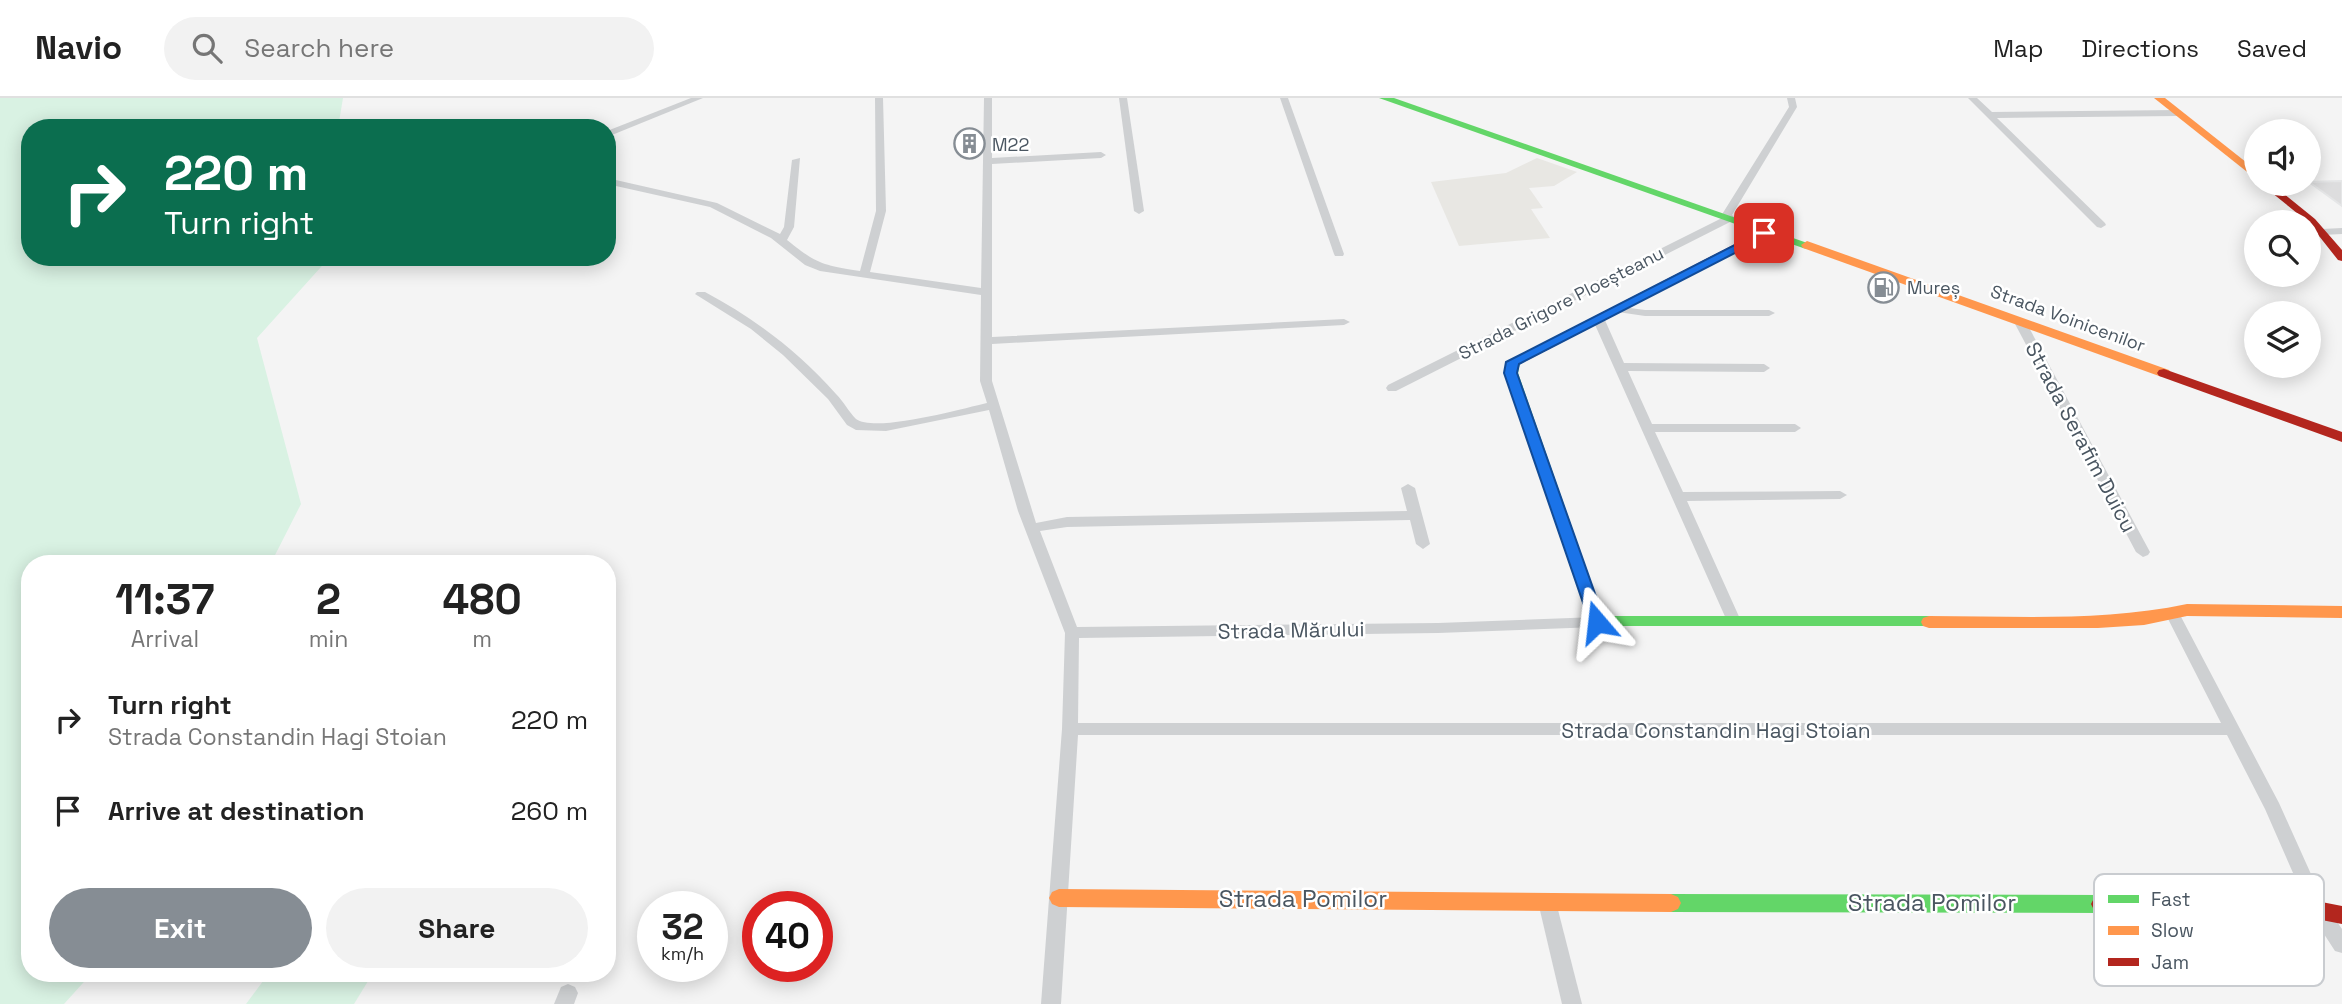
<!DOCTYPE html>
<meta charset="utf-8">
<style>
:root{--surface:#fff;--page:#f2f2f2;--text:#222;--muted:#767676;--line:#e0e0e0;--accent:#868d94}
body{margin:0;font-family:"Space Grotesk",sans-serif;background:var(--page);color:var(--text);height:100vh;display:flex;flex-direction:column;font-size:26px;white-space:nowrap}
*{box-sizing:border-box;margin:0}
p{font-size:23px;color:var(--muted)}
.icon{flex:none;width:38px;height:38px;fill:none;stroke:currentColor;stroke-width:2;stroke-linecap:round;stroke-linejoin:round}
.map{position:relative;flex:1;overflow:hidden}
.drawer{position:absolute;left:21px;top:457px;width:595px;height:427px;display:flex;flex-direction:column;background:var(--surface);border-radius:28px;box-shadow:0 4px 18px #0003}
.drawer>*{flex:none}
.hud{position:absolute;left:21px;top:21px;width:595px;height:147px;border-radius:28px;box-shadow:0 4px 18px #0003;background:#0b6e4f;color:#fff;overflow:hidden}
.controls{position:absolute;left:2244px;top:21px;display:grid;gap:14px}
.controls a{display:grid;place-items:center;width:77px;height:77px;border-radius:50%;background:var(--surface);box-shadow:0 4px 18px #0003;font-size:35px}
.speed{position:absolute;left:637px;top:793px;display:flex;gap:14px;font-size:35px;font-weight:700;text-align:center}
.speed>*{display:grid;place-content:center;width:91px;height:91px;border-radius:50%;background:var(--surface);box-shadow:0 4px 18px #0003;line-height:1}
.speed small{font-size:18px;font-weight:400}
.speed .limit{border:10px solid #d22;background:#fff;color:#111}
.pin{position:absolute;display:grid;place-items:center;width:60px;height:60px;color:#fff;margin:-30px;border-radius:14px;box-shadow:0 4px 10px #0006}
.me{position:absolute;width:77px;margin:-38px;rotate:343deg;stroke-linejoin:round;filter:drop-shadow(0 0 5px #0008)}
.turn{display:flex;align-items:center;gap:24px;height:147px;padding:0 28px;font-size:32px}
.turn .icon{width:91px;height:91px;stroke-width:2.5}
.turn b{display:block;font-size:49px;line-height:60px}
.eta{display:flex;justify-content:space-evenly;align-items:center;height:119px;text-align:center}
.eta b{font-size:42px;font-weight:700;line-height:49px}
.button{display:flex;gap:14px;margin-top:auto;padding:14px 28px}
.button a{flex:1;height:80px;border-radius:42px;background:var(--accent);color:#fff;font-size:28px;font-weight:700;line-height:80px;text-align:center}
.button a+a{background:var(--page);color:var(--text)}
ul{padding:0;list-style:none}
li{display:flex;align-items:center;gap:21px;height:91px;padding:0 28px}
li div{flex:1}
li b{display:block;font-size:26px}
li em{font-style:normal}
header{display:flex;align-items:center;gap:42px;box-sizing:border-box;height:98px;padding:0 35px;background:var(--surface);border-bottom:2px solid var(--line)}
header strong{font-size:33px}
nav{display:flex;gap:38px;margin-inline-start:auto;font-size:24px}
.search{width:490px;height:63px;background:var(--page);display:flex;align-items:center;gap:18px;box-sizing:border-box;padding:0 24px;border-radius:38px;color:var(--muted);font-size:26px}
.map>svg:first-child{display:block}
.commercial{fill:#e8e7e3}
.green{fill:#d9f2e3}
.building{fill:#ddddde;stroke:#e5e6e7;stroke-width:2}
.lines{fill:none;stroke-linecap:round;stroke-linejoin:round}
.street{fill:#ced0d2;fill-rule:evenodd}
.fast{fill:#63d668;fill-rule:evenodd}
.slow{fill:#ff974d;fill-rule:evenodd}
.jam{fill:#b3261e;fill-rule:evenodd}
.route{fill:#1a73e8;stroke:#114b97;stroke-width:2}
.labels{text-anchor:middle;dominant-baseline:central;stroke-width:5;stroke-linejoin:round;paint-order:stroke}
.far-poi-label{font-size:18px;fill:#4a5661;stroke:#fff;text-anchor:start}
.far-street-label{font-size:18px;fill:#4a5661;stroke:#fff}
.street-label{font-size:21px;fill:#4a5661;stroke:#fff}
.near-street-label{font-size:24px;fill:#4a5661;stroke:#fff}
.key{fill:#fff;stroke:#c9ccd0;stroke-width:2}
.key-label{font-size:19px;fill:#4a5661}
</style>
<header>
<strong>Navio</strong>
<div class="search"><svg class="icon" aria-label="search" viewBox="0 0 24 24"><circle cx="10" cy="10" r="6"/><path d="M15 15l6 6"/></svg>Search here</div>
<nav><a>Map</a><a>Directions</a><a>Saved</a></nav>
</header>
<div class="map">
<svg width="2342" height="906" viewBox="0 0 2342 906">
<rect width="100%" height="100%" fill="#f4f4f4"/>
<path class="commercial" d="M 1537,60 L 1577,74 L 1554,88 L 1529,90 L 1543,110 L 1531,111 L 1550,140 L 1459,148 L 1431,84 L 1506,75 Z"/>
<g class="green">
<path d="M 0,0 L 343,0 L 338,30 L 30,30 L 30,159 L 330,159 L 257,240 L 301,406 L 271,465 L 30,466 L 30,875 L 92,875 L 64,906 L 0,906 Z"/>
<path d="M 269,875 L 373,875 L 354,906 L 246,906 Z"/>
</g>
<g class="building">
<path d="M 977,35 L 977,58 L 961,59 L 961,43 L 964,42 L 964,36 Z"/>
<path d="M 2342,83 L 2342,108 L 2309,84 Z"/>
</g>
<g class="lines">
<g class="street">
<path d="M 691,0 L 703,0 L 607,39 L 607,33 Z"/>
<path d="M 875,0 L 883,0 L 886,113 L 870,174 L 981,190 L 984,0 L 992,0 L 992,60 L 1101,54 L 1106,57 L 1101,60 L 992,66 L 992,239 L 1344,221 L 1350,224 L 1344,227 L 992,246 L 992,283 L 1036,425 L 1067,419 L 1407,413 L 1401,390 L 1408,386 L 1415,390 L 1430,446 L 1423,451 L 1416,446 L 1410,422 L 1067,429 L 1040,433 L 1077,529 L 1438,525 L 1597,519 L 1602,520 L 1604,524 L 1602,528 L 1597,529 L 1438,535 L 1079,540 L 1078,625 L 2221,625 L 2165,515 L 2167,511 L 2177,511 L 2179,515 L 2279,705 L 2324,805 L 2342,831 L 2342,855 L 2335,853 L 2311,816 L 2265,711 L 2227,637 L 1078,637 L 1061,906 L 1041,906 L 1062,631 L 1065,535 L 1018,413 L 989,312 L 886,333 L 856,332 L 847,327 L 828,301 L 783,257 L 751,231 L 695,196 L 697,194 L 705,194 C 754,220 799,254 836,296 C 844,304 848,313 856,321 C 875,335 961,311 987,305 L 980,283 L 981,197 L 820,173 L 805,167 L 771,140 L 710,109 L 607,86 L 607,80 L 717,105 L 780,136 L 784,129 L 792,62 L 800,60 L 794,129 L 787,142 C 817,166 822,167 860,173 L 876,113 Z"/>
<path d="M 1119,0 L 1127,0 L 1144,113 L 1139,116 L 1134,113 Z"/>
<path d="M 1280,0 L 1288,0 L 1344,156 L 1343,158 L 1335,158 L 1334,156 Z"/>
<path d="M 1787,0 L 1795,0 L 1797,9 L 1732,117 L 1735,120 L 1734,122 L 1396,293 L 1388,293 L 1386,290 L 1388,287 L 1722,120 L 1721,118 L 1789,9 Z"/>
<path d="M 1968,0 L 1977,0 L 1992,14 L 2178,12 L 2183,15 L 2178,18 L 1997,20 L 2105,125 L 2106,127 L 2101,130 L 2097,129 Z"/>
<path d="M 2342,130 L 2342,136 L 2322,137 L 2317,134 L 2322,131 Z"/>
<path d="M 1615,208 L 1645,212 L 1769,212 L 1775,215 L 1769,218 L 1645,218 L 1611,213 L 1609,211 Z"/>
<path d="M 1598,217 L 1604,220 L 1624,265 L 1764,266 L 1770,270 L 1764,274 L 1628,273 L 1652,326 L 1795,326 L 1801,330 L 1795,334 L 1655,334 L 1683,394 L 1840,393 L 1847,397 L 1840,401 L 1687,403 L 1741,523 L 1739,527 L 1729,527 L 1727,523 L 1592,220 Z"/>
<path d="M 2020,221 L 2026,224 L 2150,454 L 2148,457 L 2143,459 L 2136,454 L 2014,224 Z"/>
<path d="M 1547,796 L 1553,798 L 1556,804 L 1582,906 L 1562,906 L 1538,804 L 1541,798 Z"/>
<path d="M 568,886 L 575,889 L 578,895 L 574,906 L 554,906 L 561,889 Z"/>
</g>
<g class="fast">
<path d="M 1379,0 L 1394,0 L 1813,147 L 1807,151 L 1803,150 Z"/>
<path d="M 1513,260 L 1520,264 L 1518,275 L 1603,518 L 1929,518 L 1935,520 L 1937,524 L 1935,528 L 1591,528 L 1504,275 L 1506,264 Z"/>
<path d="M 1671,796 L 2101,797 L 2108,800 L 2111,806 L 2108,812 L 2101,815 L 1671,814 L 1664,811 L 1661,805 L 1664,799 Z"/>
</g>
<g class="slow">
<path d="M 2154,0 L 2165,0 L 2256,72 L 2256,81 Z"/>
<path d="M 1807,143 L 2169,272 L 2171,275 L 2164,279 L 2159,278 L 1803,150 L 1801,147 Z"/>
<path d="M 2187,506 L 2342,508 L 2342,520 L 2187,518 L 2144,527 L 2098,530 L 1929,530 L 1923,528 L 1921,524 L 1923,520 L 1929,518 C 2015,518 2102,524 2187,506 Z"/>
<path d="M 1059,791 L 1671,796 L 1678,799 L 1681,805 L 1678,811 L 1671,814 L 1059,809 L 1052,806 L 1049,800 L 1052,794 Z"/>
</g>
<g class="jam">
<path d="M 2261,86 L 2272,86 L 2315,121 L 2342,152 L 2342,163 L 2338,162 L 2308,124 Z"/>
<path d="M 1768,129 L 1774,133 L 1772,135 L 1518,267 L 1508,267 L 1506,264 Z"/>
<path d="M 2164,271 L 2342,334 L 2342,344 L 2159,278 L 2157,275 L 2159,272 Z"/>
<path d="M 2101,797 L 2291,798 L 2342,808 L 2342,826 L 2291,816 L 2101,815 L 2094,812 L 2091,806 L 2094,800 Z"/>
</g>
</g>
<path class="route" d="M 1764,132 L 1770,135 L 1768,138 L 1519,266 L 1517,275 L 1605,524 L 1597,530 L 1591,528 L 1504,275 L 1506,264 Z"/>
<defs>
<symbol id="building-ring" viewBox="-11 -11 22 22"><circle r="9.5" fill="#fff" stroke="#868d94" stroke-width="1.5"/><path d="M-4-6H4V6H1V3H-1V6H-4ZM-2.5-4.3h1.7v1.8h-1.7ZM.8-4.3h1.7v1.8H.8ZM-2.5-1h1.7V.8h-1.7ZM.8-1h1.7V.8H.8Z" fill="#868d94"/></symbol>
<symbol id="fuel-ring" viewBox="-11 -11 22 22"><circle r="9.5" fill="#fff" stroke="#868d94" stroke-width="1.5"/><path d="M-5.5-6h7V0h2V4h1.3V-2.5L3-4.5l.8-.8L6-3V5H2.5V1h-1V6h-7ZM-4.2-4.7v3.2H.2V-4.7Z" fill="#868d94"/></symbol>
</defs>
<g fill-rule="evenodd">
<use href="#building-ring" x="952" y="28" width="35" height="35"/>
<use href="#fuel-ring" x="1866" y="172" width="35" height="35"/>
</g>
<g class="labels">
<g class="far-poi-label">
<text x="992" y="46">M22</text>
<text x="1907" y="189">Mureș</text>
</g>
<g class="far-street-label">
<text transform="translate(1561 205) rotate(-27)">Strada Grigore Ploeșteanu</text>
<text transform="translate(2068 220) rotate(20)">Strada Voinicenilor</text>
</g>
<g class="street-label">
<text transform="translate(2081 339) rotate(62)">Strada Serafim Duicu</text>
<text transform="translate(1291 532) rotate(-1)">Strada Mărului</text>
<text x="1716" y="632">Strada Constandin Hagi Stoian</text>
</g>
<g class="near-street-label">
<text x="1303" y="800">Strada Pomilor</text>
<text x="1932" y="804">Strada Pomilor</text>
</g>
</g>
<rect x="2094" y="776" width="230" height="112" rx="10" class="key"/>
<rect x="2108" y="797" width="31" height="8" fill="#63d668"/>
<rect x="2108" y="828" width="31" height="9" fill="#ff974d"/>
<rect x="2108" y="860" width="31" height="8" fill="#b3261e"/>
<g class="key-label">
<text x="2151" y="808">Fast</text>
<text x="2151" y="839">Slow</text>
<text x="2151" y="871">Jam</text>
</g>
</svg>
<div class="controls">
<a><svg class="icon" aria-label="sound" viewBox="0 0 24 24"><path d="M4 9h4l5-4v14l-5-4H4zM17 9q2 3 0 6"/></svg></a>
<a><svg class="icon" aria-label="search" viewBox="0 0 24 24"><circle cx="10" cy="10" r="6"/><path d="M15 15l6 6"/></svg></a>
<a><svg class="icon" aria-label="layers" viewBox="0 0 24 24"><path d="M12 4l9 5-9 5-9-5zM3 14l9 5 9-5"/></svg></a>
</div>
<div class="speed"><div>32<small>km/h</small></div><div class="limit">40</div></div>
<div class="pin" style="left:1764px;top:135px;background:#d93025"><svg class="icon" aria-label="arrive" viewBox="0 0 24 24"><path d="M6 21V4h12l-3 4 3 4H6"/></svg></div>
<svg class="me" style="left:1597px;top:524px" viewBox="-20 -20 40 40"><path d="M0-17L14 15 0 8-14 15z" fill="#1a73e8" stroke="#fff" stroke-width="4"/></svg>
<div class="hud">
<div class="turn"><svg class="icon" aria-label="right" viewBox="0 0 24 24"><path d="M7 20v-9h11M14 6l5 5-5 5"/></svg><div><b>220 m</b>Turn right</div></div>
</div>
<section class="drawer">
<div class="eta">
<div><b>11:37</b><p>Arrival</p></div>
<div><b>2</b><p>min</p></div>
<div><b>480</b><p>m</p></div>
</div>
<ul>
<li><svg class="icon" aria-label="right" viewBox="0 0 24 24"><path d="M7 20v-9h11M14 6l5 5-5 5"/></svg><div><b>Turn right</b><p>Strada Constandin Hagi Stoian</p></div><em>220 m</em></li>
<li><svg class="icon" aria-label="arrive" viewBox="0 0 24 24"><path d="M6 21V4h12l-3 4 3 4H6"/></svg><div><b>Arrive at destination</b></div><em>260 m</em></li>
</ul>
<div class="button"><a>Exit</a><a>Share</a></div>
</section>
</div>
